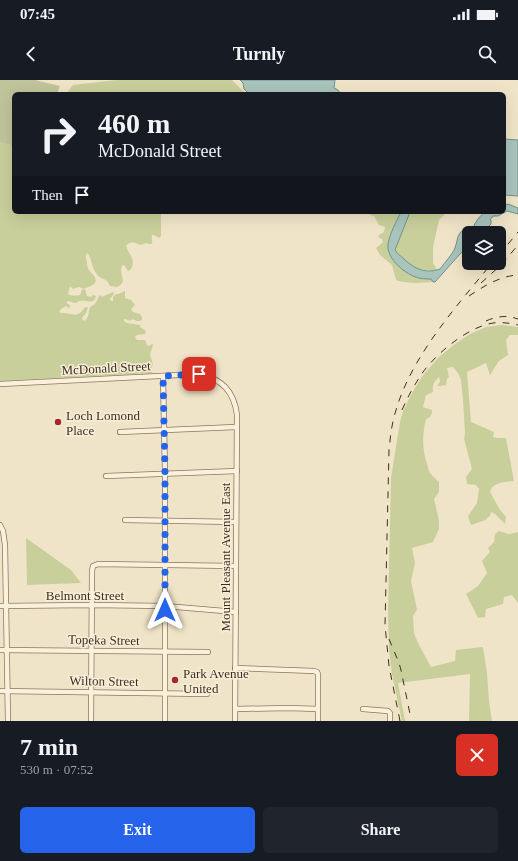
<!DOCTYPE html>
<meta charset="utf-8">
<style>
:root{--surface:#171b24;--page:#20242c;--text:#f1f3f6;--muted:#9ea1a6;--accent:#2563eb}
body{margin:0;font-family:"Times New Roman",serif;background:var(--page);color:var(--text);height:100vh;display:flex;flex-direction:column;font-size:15px;white-space:nowrap}
*{box-sizing:border-box;margin:0}
p{font-size:13px;color:var(--muted)}
.icon{flex:none;width:22px;height:22px;fill:none;stroke:currentColor;stroke-width:2;stroke-linecap:round;stroke-linejoin:round}
.map{position:relative;height:641px;overflow:hidden}
.drawer{display:flex;flex-direction:column;background:var(--surface);flex:1}
.drawer>*{flex:none}
.hud{position:absolute;left:12px;top:12px;width:494px;height:122px;border-radius:6px;box-shadow:0 4px 16px #0002;background:#171b24;color:var(--text);overflow:hidden}
.fabs{position:absolute;left:462px;top:146px;display:grid;gap:8px}
.fabs a{display:grid;place-items:center;width:44px;height:44px;border-radius:6px;background:var(--surface);box-shadow:0 4px 16px #0002;font-size:20px}
.pin{position:absolute;display:grid;place-items:center;width:34px;height:34px;color:#fff;margin:-17px;border-radius:8px;box-shadow:0 2px 6px #0006}
.me{position:absolute;width:44px;margin:-22px;rotate:0deg;stroke-linejoin:round;filter:drop-shadow(0 0 3px #0008)}
.turn{display:flex;align-items:center;gap:14px;height:84px;padding:0 20px;font-size:18px}
.turn .icon{width:52px;height:52px;stroke-width:2.5}
.turn b{display:block;font-size:28px;line-height:34px}
.then{display:flex;align-items:center;height:38px;padding:0 20px;background:#0003;gap:8px;font-size:15px}
.round{display:grid;place-items:center;flex:none;width:42px;height:42px;border-radius:6px;background:var(--page)}
.summary{display:flex;align-items:center;justify-content:space-between;height:68px;padding:0 20px}
h1{font-size:24px;font-weight:600;line-height:30px}
.button{display:flex;gap:8px;margin-top:auto;padding:8px 20px}
.button a{flex:1;height:46px;border-radius:6px;background:var(--accent);color:#fff;font-size:16px;font-weight:600;line-height:46px;text-align:center}
.button a+a{background:var(--page);color:var(--text)}
.status{display:flex;justify-content:space-between;align-items:center;height:28px;padding:0 20px;background:var(--surface);direction:ltr}
.status svg{height:11px;fill:currentColor}
header{display:flex;justify-content:space-between;align-items:center;height:52px;padding:0 20px;background:var(--surface);font-size:18px;font-weight:600}
.map>svg:first-child{display:block}
.green{fill:#c9cf9b}
.cemetery{fill:#bfc49a}
.water{fill:#a9c4bc;stroke:#6f938a}
.lines{fill:none;stroke-linecap:round;stroke-linejoin:round}
.minor-casing{stroke:#8d765c;stroke-width:6}
.minor{stroke:#faf1dc;stroke-width:4.5}
.rail{stroke:#3d2e20;stroke-width:1;stroke-dasharray:7 7;stroke-linecap:butt}
.route{stroke:#2563eb;stroke-width:7;stroke-dasharray:0 12.6}
.poi-dot{fill:#9e2a2b;stroke:#f7eed8;stroke-width:1.5}
.labels{text-anchor:middle;dominant-baseline:central;stroke-width:3;stroke-linejoin:round;paint-order:stroke}
.street-label{font-size:13px;fill:#3d2e20;stroke:#f7eed8}
.poi-label{font-size:13px;fill:#3d2e20;stroke:#f7eed8;text-anchor:start}
</style>
<div class="status"><b>07:45</b><svg viewBox="0 0 49 12"><path d="M0 12V9h3v3zM5 12V6h3v6zM10 12V3h3v9zM15 12V0h3v12zM26 1h20v11H26zM47 4h2v5h-2z"/></svg></div>
<header><svg class="icon" aria-label="back" viewBox="0 0 24 24"><path d="M15 5l-7 7 7 7"/></svg>Turnly<svg class="icon" aria-label="search" viewBox="0 0 24 24"><circle cx="10" cy="10" r="6"/><path d="M15 15l6 6"/></svg></header>
<div class="map">
<svg width="518" height="641" viewBox="0 0 518 641">
<rect width="100%" height="100%" fill="#f0e4c8"/>
<g class="green">
<path d="M 116,0 L 232,0 L 246,14 L 66,14 L 73,5 Z"/>
<path d="M 0,62 L 14,66 L 14,132 L 161,132 L 161,156 L 159,158 L 154,155 L 152,155 C 151,159 153,161 152,164 L 149,164 L 146,163 L 141,165 C 136,163 130,160 126,166 C 129,175 138,182 129,191 L 127,190 L 125,186 L 123,185 L 122,186 C 119,194 125,199 122,203 C 121,205 119,206 117,207 L 110,206 C 106,196 101,201 96,193 C 91,187 92,177 87,173 C 85,176 86,178 87,182 C 87,184 87,186 88,188 C 90,193 98,197 95,203 C 93,206 87,207 84,209 L 79,207 L 73,209 L 70,206 L 68,214 C 70,216 77,216 80,215 L 82,210 L 85,209 L 87,216 L 91,217 L 93,215 L 96,216 C 94,225 87,220 80,221 C 76,222 78,223 74,223 C 72,222 70,221 68,221 L 66,223 L 70,225 L 70,227 L 69,228 L 66,226 L 61,229 L 59,232 L 61,233 C 71,232 77,240 85,227 L 87,227 L 88,228 L 86,233 L 82,238 L 83,240 L 85,241 L 88,236 L 90,227 C 98,223 96,221 99,216 L 101,215 L 102,217 L 113,212 L 114,213 L 114,214 L 110,219 L 111,221 L 113,221 L 113,217 L 116,214 L 119,214 L 124,211 L 125,211 L 125,218 L 131,220 L 135,225 L 131,229 L 133,232 L 140,234 L 142,237 L 142,240 L 140,241 L 136,241 L 133,239 C 130,241 128,241 126,239 L 124,239 L 124,241 L 127,243 L 140,245 L 140,247 L 146,251 L 145,254 L 137,255 L 135,257 L 137,260 L 145,260 L 147,265 L 149,266 L 152,264 L 153,265 L 150,275 L 153,284 L 150,291 L 152,292 L 153,293 L 0,301 Z"/>
<path d="M 368,132 L 401,132 C 395,145 388,157 388,171 L 427,199 L 432,199 L 433,202 C 420,203 408,204 396,200 L 392,185 L 380,175 L 376,168 L 383,162 L 382,159 L 378,157 L 379,155 L 384,152 L 385,147 L 379,145 L 374,136 L 370,135 Z"/>
<path d="M 410,132 L 445,132 L 444,135 L 439,140 L 433,167 L 433,183 L 437,190 C 415,192 411,185 396,172 L 395,170 Z"/>
<path d="M 501,245 L 518,247 L 518,255 L 510,255 L 506,260 L 508,275 L 499,281 L 490,295 L 486,283 L 467,292 L 471,342 L 494,352 L 493,357 L 497,358 L 506,358 L 514,401 C 505,402 492,402 490,412 L 500,430 L 506,437 L 505,444 L 495,434 L 491,432 L 490,436 L 487,438 L 486,440 L 471,445 L 468,436 L 477,423 L 479,409 L 476,405 L 467,404 L 466,397 L 472,389 L 464,359 L 465,354 L 463,320 L 461,300 L 458,293 L 453,287 L 447,288 L 449,297 L 447,299 L 446,305 L 440,306 L 437,306 L 440,302 L 439,297 C 434,302 432,305 433,312 L 426,315 L 423,327 L 432,330 L 432,333 L 429,338 L 426,339 C 422,355 422,371 428,387 C 428,389 429,391 430,393 C 432,396 436,399 439,402 L 439,412 L 434,419 L 439,440 L 439,449 L 433,462 L 412,468 L 415,483 L 411,501 L 417,530 L 413,536 L 414,553 L 418,563 L 431,587 L 455,581 L 456,570 L 483,567 L 487,593 L 489,621 L 492,641 L 469,641 L 470,594 L 398,603 L 405,641 L 402,641 L 392,594 L 389,570 L 388,531 L 391,398 L 400,342 L 403,331 L 412,313 L 423,295 L 439,277 L 455,264 L 470,254 L 486,247 Z"/>
<path d="M 499,451 L 509,454 L 518,452 L 518,523 L 512,515 L 504,517 L 503,524 L 486,529 L 485,537 L 478,538 L 466,514 L 478,506 L 487,493 L 482,481 L 490,472 L 488,468 L 494,462 L 495,454 Z"/>
<path d="M 26,458 L 71,490 L 81,503 L 27,505 Z"/>
</g>
<path class="cemetery" d="M 0,0 L 35,0 L 60,6 L 57,14 L 14,14 L 14,66 L 0,62 Z"/>
<g class="water">
<path d="M 240,0 L 335,0 L 334,8 L 338,10 L 341,14 L 249,14 L 244,9 L 243,3 Z"/>
<path d="M 504,59 L 518,60 L 518,116 L 504,115 Z"/>
<path d="M 508,124 L 518,128 L 518,134 L 507,131 L 498,136 L 493,136 L 490,140 L 491,140 L 491,144 L 482,153 L 469,153 L 469,166 L 460,174 L 435,202 L 433,202 L 431,199 C 427,199 423,199 419,198 C 406,195 386,179 388,164 C 390,153 396,142 401,132 L 410,132 L 395,170 C 397,174 401,176 404,179 C 415,189 425,194 440,189 C 445,182 452,175 455,168 C 457,163 457,157 460,153 C 463,148 468,153 471,150 C 474,148 474,144 476,142 C 478,138 482,135 484,132 L 504,132 L 504,125 Z"/>
</g>
<g class="lines">
<defs>
<g id="minor">
<path d="M 163,296 L 165,393 L 165,641"/>
<path d="M 0,304 L 199,294 C 222,299 234,311 237,335 L 235,641"/>
<path d="M 120,352 L 236,347"/>
<path d="M 106,396 L 237,391"/>
<path d="M 125,440 L 236,442"/>
<path d="M 0,445 L 3,451 L 5,465 L 8,641"/>
<path d="M 0,526 L 92,525 L 165,526 L 236,532"/>
<path d="M 0,570 L 208,572"/>
<path d="M 235,588 L 314,591 L 317,592 L 318,594 L 318,641"/>
<path d="M 0,611 L 207,614"/>
<path d="M 235,629 L 289,628 L 318,629"/>
<path d="M 363,629 L 388,631 L 390,633 L 390,641"/>
<path d="M 91,641 L 92,491 L 93,486 L 98,484 L 236,486"/>
</g>
</defs>
<use href="#minor" class="minor-casing"/>
<use href="#minor" class="minor"/>
<g class="rail">
<path d="M 499,175 L 518,152"/>
<path d="M 481,203 L 501,185 L 518,165"/>
<path d="M 469,216 C 484,206 500,196 518,195"/>
<path d="M 486,241 C 497,236 507,235 518,239"/>
<path d="M 402,330 C 408,316 415,304 423,292 C 438,272 468,247 493,243 C 502,242 510,243 518,245"/>
<path d="M 389,559 L 399,583 L 401,590 L 410,634"/>
<path d="M 400,641 L 389,586 L 385,545 L 389,370 C 390,364 390,358 391,352 C 401,287 452,232 492,183"/>
</g>
</g>
<g class="lines">
<path class="route" d="M 165,530 L 165,393 L 163,296 L 199,294"/>
</g>
<g class="poi-dot">
<circle cx="58" cy="342" r="4"/>
<circle cx="175" cy="600" r="4"/>
</g>
<g class="labels">
<g class="street-label">
<text transform="translate(106 288) rotate(-3)">McDonald Street</text>
<text transform="translate(225 477) rotate(-90)">Mount Pleasant Avenue East</text>
<text x="85" y="515">Belmont Street</text>
<text transform="translate(104 560) rotate(1)">Topeka Street</text>
<text transform="translate(104 601) rotate(1)">Wilton Street</text>
</g>
<g class="poi-label">
<text x="66" y="335">Loch Lomond<tspan x="66" dy="15">Place</tspan></text>
<text x="183" y="593">Park Avenue<tspan x="183" dy="15">United</tspan></text>
</g>
</g>
</svg>
<div class="fabs">
<a><svg class="icon" aria-label="layers" viewBox="0 0 24 24"><path d="M12 4l9 5-9 5-9-5zM3 14l9 5 9-5"/></svg></a>
</div>
<div class="pin" style="left:199px;top:294px;background:#d93025"><svg class="icon" aria-label="arrive" viewBox="0 0 24 24"><path d="M6 21V4h12l-3 4 3 4H6"/></svg></div>
<svg class="me" style="left:165px;top:530px" viewBox="-20 -20 40 40"><path d="M0-17L14 15 0 8-14 15z" fill="#2563eb" stroke="#fff" stroke-width="4"/></svg>
<div class="hud">
<div class="turn"><svg class="icon" aria-label="right" viewBox="0 0 24 24"><path d="M7 20v-9h11M14 6l5 5-5 5"/></svg><div><b>460 m</b>McDonald Street</div></div>
<div class="then">Then<svg class="icon" aria-label="arrive" viewBox="0 0 24 24"><path d="M6 21V4h12l-3 4 3 4H6"/></svg></div>
</div>
</div>
<section class="drawer">
<div class="summary"><div><h1>7 min</h1><p>530 m · 07:52</p></div><a class="round" style="background:#d93025;color:#fff"><svg class="icon" aria-label="close" viewBox="0 0 24 24"><path d="M6 6l12 12M18 6L6 18"/></svg></a></div>
<div class="button"><a>Exit</a><a>Share</a></div>
</section>
